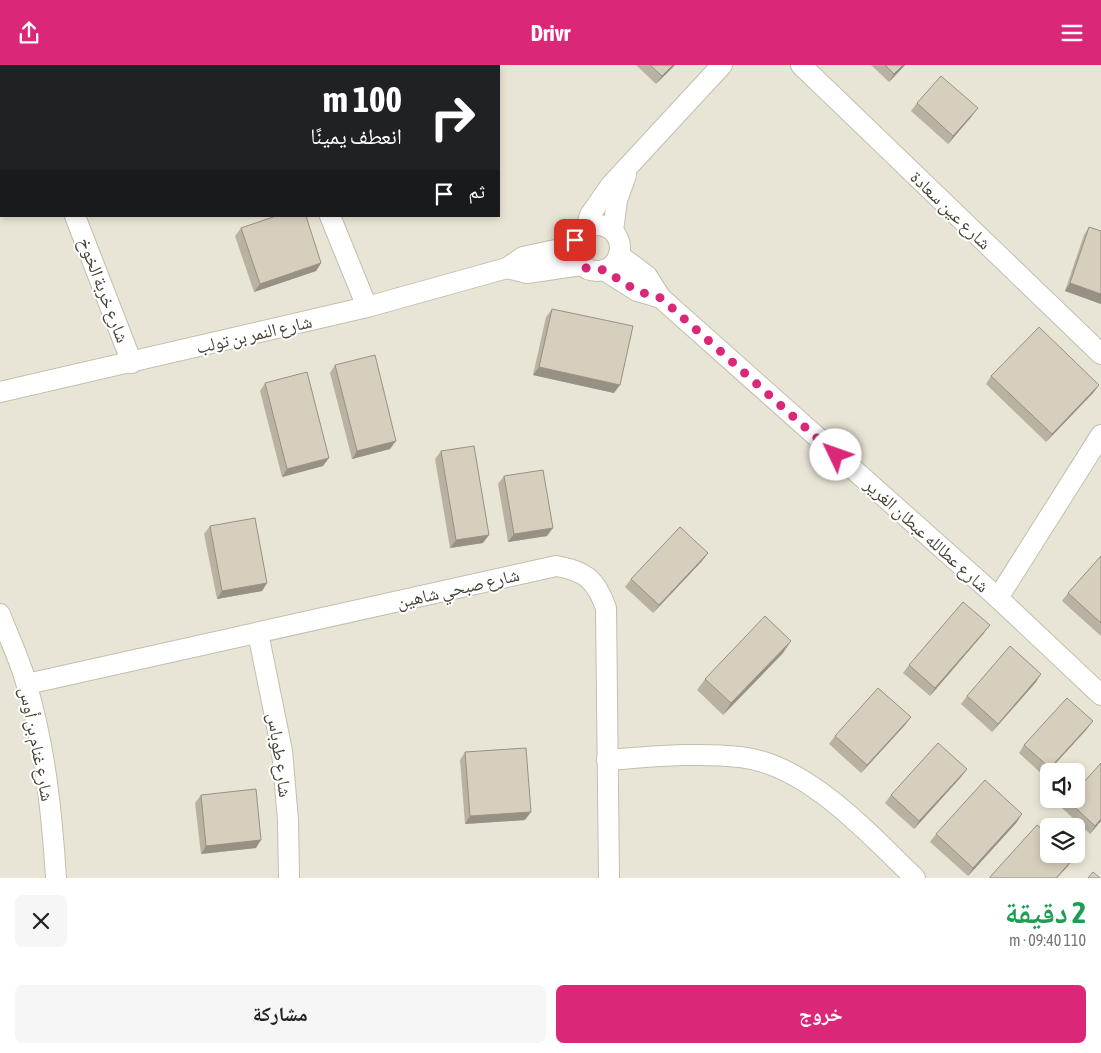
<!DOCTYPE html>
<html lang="ar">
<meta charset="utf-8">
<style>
:root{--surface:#fff;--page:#f6f6f6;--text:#222;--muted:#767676;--accent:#db2777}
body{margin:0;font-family:"Asap Condensed","Noto Naskh Arabic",sans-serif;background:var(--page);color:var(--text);direction:rtl;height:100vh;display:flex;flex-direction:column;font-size:19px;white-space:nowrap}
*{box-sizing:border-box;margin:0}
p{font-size:16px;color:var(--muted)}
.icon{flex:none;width:28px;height:28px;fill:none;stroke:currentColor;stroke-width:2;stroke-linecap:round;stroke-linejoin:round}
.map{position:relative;height:813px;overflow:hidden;direction:ltr}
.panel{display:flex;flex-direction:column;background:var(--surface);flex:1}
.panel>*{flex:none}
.banner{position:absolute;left:0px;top:0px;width:500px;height:152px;box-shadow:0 2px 8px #0003;direction:rtl;background:#202124;color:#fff;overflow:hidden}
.buttons{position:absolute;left:1040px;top:698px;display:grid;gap:10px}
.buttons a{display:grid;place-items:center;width:45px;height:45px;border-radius:8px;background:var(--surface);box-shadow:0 2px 8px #0003;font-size:25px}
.pin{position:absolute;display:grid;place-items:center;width:42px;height:42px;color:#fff;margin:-21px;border-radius:10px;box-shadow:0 2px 8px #0006}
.me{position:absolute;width:55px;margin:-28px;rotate:312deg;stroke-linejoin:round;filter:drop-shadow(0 0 4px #0008)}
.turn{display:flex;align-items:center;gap:18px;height:105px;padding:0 15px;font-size:22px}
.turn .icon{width:65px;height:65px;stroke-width:2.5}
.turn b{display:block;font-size:35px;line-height:42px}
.then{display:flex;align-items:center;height:48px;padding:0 15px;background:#0003;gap:10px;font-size:19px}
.round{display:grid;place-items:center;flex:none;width:52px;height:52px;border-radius:8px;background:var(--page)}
.overview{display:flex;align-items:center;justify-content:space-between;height:85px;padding:0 15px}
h1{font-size:30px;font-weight:700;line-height:38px;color:#1e9e55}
.button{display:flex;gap:10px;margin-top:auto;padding:10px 15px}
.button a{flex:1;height:58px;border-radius:8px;background:var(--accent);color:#fff;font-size:20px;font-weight:700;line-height:58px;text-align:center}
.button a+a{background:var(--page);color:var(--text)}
header{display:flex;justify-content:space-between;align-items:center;height:65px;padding:0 15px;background:var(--accent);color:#fff;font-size:22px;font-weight:700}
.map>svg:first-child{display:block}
.residential{fill:#e9e5d6;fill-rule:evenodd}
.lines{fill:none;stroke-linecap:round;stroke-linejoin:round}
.minor-casing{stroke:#c3bead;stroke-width:22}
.minor{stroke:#fff;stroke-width:20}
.wall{fill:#b9b2a3}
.shaded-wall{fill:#969184}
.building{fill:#d7cfbd;stroke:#969184}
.route{stroke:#db2777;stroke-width:9;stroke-dasharray:0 16.2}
.labels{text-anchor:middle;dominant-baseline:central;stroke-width:4;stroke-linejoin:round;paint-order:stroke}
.street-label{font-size:18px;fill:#484336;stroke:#fff}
</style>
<header><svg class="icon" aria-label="menu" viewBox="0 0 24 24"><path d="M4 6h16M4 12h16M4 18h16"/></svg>Drivr<svg class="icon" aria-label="share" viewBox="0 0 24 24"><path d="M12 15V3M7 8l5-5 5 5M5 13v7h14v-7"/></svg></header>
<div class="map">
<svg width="1101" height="813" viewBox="0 0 1101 813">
<rect width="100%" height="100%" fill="#f4f2e8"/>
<path class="residential" d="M 0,0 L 1101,0 L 1101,813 L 0,813 ZM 1,1 L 499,1 L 499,151 L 1,151 ZM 1049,706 L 1076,706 L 1076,734 L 1049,734 ZM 1049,761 L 1076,761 L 1076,789 L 1049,789 Z"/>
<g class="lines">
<defs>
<g id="minor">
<path d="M 16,0 L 17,1"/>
<path d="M 263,0 L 264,1"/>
<path d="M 801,0 L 1101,289"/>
<path d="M 38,1 L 43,0"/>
<path d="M 75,151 L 132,298"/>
<path d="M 330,151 L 367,242"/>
<circle cx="597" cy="183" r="23"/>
<path d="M 586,163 L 590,150 L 611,120 L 722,0"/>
<path d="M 613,166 L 617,135 L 626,110"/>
<path d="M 619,190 L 647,211 L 661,233 L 998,533 L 1101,630"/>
<path d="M 507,203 L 527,208 L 581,200"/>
<path d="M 604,205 L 637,226 L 661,233"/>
<path d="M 0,327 L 367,242 L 507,203 L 523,192 L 574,181"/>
<path d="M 998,533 L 1101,370"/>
<path d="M 0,549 C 9,573 21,597 27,621 C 45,683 52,748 56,813"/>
<path d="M 258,568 L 282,686 L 288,755 L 289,813"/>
<path d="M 27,619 L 556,501 C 586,506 596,515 606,543 L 609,813"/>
<path d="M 607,695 C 650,692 696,687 740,692 C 807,699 869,769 915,813"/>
</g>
</defs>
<use href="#minor" class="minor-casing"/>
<use href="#minor" class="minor"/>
</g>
<g class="wall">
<path d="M 636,0 L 675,0 L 656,19 Z"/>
<path d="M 871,0 L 905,0 L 889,17 Z"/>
<path d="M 917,38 L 972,51 L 948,79 L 911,46 Z"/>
<path d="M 1089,162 L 1101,166 L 1101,239 L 1065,226 L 1084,170 Z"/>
<path d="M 241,163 L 321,198 L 316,206 L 254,227 L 235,171 Z"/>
<path d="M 552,244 L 614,328 L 533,310 L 546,252 Z"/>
<path d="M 335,300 L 390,384 L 352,394 L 330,308 Z"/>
<path d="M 991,311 L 1099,320 L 1093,328 L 1046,377 L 986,319 Z"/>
<path d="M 265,318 L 323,401 L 282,412 L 260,326 Z"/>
<path d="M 441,386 L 483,478 L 450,483 L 435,394 Z"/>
<path d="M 504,411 L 547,471 L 508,477 L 498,419 Z"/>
<path d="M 210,461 L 267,518 L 262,526 L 217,534 L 204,469 Z"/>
<path d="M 708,488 L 702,496 L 653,548 L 625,522 L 631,514 Z"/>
<path d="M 1101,491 L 1101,571 L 1062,536 L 1068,528 Z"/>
<path d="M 984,568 L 930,631 L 903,608 L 909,600 Z"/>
<path d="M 783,588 L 723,650 L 697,625 L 705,614 Z"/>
<path d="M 1036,617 L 992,667 L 961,639 L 967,631 Z"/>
<path d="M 911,652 L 905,660 L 861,708 L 829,679 L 835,671 Z"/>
<path d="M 1087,664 L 1044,711 L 1019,688 L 1024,680 Z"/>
<path d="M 465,687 L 525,755 L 465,759 L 460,695 Z"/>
<path d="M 1101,698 L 1101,756 L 1090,769 L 1062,743 L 1069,734 Z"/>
<path d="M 967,704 L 961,712 L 914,764 L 885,738 L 891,730 Z"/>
<path d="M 201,730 L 256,783 L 201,789 L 195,738 Z"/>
<path d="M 1017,757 L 968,811 L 930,777 L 936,769 Z"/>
</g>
<g class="shaded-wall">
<path d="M 673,0 L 675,0 L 656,19 L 662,11 Z"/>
<path d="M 903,0 L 905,0 L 889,17 L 894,9 Z"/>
<path d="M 978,43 L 972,51 L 948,79 L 953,71 Z"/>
<path d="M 321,198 L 316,206 L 254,227 L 260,219 Z"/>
<path d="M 1070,218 L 1101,229 L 1101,239 L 1065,226 Z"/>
<path d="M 539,302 L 620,320 L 614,328 L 533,310 Z"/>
<path d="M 1099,320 L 1093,328 L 1046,377 L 1052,369 Z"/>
<path d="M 396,376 L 390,384 L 352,394 L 357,386 Z"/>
<path d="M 329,393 L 323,401 L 282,412 L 287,404 Z"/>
<path d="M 553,463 L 547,471 L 508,477 L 514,469 Z"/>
<path d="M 489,470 L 483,478 L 450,483 L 456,475 Z"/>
<path d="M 708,488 L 702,496 L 653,548 L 659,540 Z"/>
<path d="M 267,518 L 262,526 L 217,534 L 222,526 Z"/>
<path d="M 990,560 L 984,568 L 930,631 L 935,623 Z"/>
<path d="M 791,576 L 783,588 L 723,650 L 731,638 Z"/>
<path d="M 1041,609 L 1036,617 L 992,667 L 998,659 Z"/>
<path d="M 911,652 L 905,660 L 861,708 L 867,700 Z"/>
<path d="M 1093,656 L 1087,664 L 1044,711 L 1050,703 Z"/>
<path d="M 967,704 L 961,712 L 914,764 L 919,756 Z"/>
<path d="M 531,747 L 525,755 L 465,759 L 470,751 Z"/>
<path d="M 1022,749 L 1017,757 L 968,811 L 973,803 Z"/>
<path d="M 1101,754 L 1101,756 L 1090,769 L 1095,761 Z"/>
<path d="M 261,775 L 256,783 L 201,789 L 206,781 Z"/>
<path d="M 1074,793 L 1068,801 L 1057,813 L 1056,813 Z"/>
</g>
<g class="building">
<path d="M 650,0 L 673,0 L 662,11 Z"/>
<path d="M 885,0 L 903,0 L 894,9 Z"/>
<path d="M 941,11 L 978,43 L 953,71 L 917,38 Z"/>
<path d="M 276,151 L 306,151 L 321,198 L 260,219 L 241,163 Z"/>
<path d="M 1089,162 L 1101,166 L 1101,229 L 1070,218 Z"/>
<path d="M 552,244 L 633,261 L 620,320 L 539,302 Z"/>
<path d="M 1039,262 L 1099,320 L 1052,369 L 991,311 Z"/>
<path d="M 375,290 L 396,376 L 357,386 L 335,300 Z"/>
<path d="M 307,307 L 329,393 L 287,404 L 265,318 Z"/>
<path d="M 474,381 L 489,470 L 456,475 L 441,386 Z"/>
<path d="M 543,405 L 553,463 L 514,469 L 504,411 Z"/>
<path d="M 255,453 L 267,518 L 222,526 L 210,461 Z"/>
<path d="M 680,462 L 708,488 L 659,540 L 631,514 Z"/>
<path d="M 1101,491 L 1101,558 L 1068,528 Z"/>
<path d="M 963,537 L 990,560 L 935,623 L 909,600 Z"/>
<path d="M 765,551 L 791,576 L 731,638 L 705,614 Z"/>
<path d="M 1010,581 L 1041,609 L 998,659 L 967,631 Z"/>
<path d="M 878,623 L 911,652 L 867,700 L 835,671 Z"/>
<path d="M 1067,633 L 1093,656 L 1050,703 L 1024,680 Z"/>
<path d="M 938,678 L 967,704 L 919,756 L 891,730 Z"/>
<path d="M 526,683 L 531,747 L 470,751 L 465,687 Z"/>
<path d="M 1101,698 L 1101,754 L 1095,761 L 1067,735 L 1069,734 L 1076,734 L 1076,726 Z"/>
<path d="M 985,715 L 1022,749 L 973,803 L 936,769 Z"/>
<path d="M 256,724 L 261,775 L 206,781 L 201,730 Z"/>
<path d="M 1037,760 L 1049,770 L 1049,789 L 1069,789 L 1074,793 L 1056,813 L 990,813 L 990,812 Z"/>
<path d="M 1093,807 L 1100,813 L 1088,813 Z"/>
</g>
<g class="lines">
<path class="route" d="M 575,175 L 575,191 L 586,203 L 604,205 L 637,226 L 661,233 L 836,390"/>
</g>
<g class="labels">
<g class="street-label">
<text transform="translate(951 145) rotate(44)">شارع عين سعادة</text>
<text transform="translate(104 225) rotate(69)">شارع خربة الخوخ</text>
<text transform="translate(254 269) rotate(-13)">شارع النمر بن تولب</text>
<text transform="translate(927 470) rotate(42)">شارع عطالله عبطان الغرير</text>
<text transform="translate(458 523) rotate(-13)">شارع صبحي شاهين</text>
<text transform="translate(37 679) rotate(79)">شارع غنام بن أوس</text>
<text transform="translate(280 690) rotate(82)">شارع طوباس</text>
</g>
</g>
</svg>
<div class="buttons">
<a><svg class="icon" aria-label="sound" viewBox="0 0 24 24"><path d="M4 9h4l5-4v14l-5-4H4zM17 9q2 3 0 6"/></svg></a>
<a><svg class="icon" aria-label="layers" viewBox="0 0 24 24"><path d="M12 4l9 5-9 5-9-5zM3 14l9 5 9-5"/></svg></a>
</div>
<div class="pin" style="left:575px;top:175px;background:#d93025"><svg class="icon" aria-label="arrive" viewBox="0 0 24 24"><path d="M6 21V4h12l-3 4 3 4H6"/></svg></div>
<svg class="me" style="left:836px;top:390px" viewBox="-20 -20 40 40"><circle r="19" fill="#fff"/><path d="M0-13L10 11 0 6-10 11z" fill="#db2777"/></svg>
<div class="banner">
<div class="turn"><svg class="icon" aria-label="right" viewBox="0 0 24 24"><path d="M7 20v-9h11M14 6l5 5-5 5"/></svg><div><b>100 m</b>انعطف يمينًا</div></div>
<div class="then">ثم<svg class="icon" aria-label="arrive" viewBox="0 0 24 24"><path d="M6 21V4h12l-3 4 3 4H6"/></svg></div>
</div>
</div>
<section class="panel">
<div class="overview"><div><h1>2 دقيقة</h1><p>110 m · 09:40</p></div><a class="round"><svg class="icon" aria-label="close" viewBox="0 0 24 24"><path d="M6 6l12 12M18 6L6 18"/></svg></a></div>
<div class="button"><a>خروج</a><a>مشاركة</a></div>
</section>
